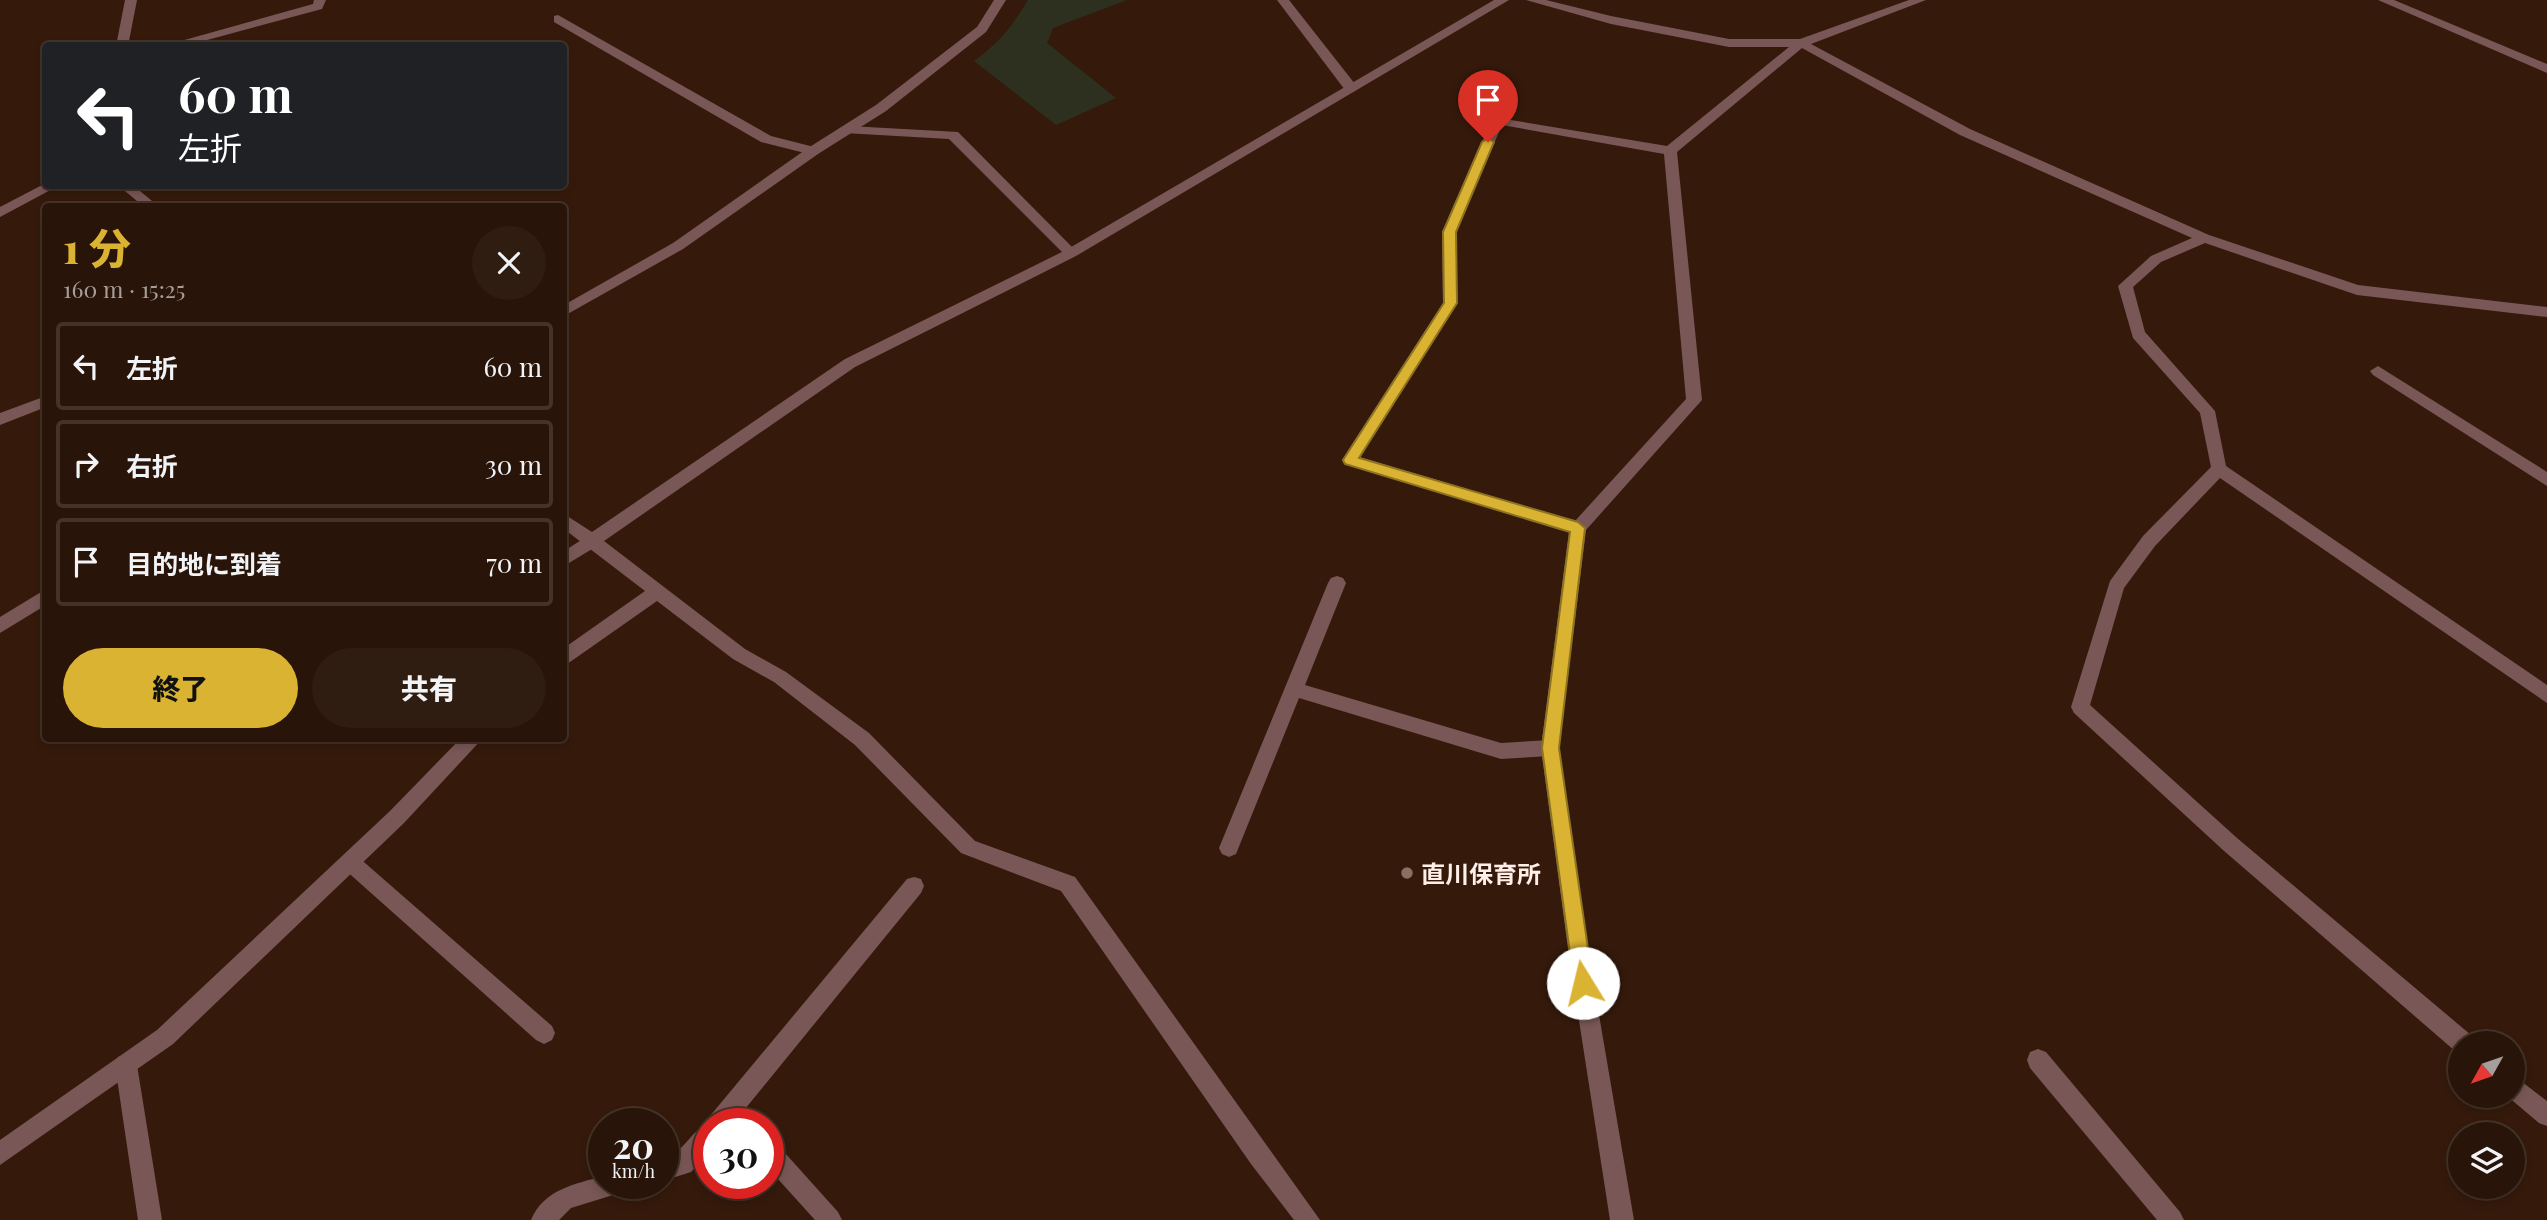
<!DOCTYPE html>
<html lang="ja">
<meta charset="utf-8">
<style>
:root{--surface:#281408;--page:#301d12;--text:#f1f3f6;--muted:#a59e9c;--line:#443329;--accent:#dab333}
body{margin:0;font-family:"Playfair Display","Noto Sans JP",serif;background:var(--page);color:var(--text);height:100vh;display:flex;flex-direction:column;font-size:26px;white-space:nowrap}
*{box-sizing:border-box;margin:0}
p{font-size:23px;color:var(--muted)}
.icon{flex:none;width:38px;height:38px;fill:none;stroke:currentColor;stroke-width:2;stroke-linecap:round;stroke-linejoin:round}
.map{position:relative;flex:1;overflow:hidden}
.details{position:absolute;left:42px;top:203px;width:525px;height:539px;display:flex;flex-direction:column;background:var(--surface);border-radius:7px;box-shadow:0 4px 10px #0003,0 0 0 2px var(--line)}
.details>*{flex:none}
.top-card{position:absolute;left:42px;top:42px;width:525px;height:147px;border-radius:7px;box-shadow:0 4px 10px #0003,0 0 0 2px var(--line);background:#202124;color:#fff;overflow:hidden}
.needle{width:46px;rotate:230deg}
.buttons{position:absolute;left:2448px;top:1031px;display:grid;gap:14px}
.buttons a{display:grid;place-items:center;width:77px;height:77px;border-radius:50%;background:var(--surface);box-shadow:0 4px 10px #0003,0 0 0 2px var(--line);font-size:35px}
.speed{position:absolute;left:588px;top:1108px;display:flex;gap:14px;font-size:35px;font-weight:700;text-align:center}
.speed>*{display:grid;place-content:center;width:91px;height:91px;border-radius:50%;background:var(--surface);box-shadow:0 4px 10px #0003,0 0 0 2px var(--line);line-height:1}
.speed small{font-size:18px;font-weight:400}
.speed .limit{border:10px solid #d22;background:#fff;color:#111}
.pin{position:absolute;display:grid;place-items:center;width:60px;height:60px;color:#fff;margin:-72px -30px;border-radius:50% 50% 50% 0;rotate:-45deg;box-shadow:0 0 7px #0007}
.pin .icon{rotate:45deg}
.me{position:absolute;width:77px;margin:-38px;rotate:351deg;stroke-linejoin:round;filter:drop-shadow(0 0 5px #0008)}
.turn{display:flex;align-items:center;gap:24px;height:147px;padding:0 21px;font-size:32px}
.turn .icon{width:91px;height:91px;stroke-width:2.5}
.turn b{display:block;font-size:49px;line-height:60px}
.round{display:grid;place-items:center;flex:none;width:74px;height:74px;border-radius:37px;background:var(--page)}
.head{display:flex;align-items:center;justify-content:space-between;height:119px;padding:0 21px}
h1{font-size:42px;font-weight:800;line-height:52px;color:var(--accent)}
.action{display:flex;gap:14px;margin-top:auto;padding:14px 21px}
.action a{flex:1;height:80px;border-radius:42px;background:var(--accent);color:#111;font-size:28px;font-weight:800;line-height:80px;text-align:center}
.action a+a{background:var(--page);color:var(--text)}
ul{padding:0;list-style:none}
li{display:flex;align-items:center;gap:21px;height:88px;margin:0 14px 10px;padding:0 7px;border:4px solid var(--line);border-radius:7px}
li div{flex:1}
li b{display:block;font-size:26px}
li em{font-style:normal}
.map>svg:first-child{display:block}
.green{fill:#2d301e}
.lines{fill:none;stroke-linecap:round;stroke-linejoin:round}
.service{fill:#7a5757;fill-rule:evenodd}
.minor{fill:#7a5757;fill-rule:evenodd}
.tertiary{fill:#7a5757;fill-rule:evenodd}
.route{fill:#dab333;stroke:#8e7421;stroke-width:2}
.education-dot{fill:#8d6e63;stroke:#351a0b;stroke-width:2.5}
.labels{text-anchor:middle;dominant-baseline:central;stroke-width:5;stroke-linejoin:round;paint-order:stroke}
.poi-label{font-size:24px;font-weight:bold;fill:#ffefe8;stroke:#351a0b;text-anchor:start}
</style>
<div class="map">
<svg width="2547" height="1220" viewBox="0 0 2547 1220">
<rect width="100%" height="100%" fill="#351a0b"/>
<path class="green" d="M 1028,0 L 1127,0 L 1053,28 L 1047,43 L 1116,98 L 1056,125 L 974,61 C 1000,42 1011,28 1028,0 Z"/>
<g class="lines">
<g class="service">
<path d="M 314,0 L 326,0 L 322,9 L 185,46 L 163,46 L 313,4 Z"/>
<path d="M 1277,0 L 1289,0 L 1355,84 L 1355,90 L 1345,90 Z"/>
<path d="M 558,15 L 771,136 L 818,148 L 820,151 L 813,155 L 761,142 L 554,22 L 554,16 Z"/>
<path d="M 849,126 L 958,132 L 1078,253 L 1071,258 L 1066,256 L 949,139 L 844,133 L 844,127 Z"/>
<path d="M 46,183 L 46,186 L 58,186 L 0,217 L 0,207 Z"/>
<path d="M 46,396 L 46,407 L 0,425 L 0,413 Z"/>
<path d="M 591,534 L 597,536 L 599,541 L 597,546 L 564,566 L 564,551 Z"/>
<path d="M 1337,576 L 1343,578 L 1346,583 L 1305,685 L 1501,743 L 1550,740 L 1557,742 L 1559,748 L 1557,754 L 1550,756 L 1501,759 L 1299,698 L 1236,854 L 1229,857 L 1222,854 L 1219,848 L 1328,583 L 1331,578 Z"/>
<path d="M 350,853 L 357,856 L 552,1026 L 555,1033 L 552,1040 L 544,1044 L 536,1040 L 343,868 L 340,862 L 343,856 Z"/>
<path d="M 2038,1049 L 2046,1052 L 2180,1212 L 2184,1220 L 2157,1220 L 2030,1068 L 2027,1060 L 2030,1052 Z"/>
<path d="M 126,1054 L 134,1057 L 137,1065 L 162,1220 L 138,1220 L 115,1065 L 118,1057 Z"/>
</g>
<g class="minor">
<path d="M 125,0 L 137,0 L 128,46 L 116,46 Z"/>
<path d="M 994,0 L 1006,0 L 986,32 L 886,111 L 818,154 L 683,249 L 564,316 L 564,305 L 673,243 L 808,148 L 876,105 L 977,27 Z"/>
<path d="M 1494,0 L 1509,0 L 1076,256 L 855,367 L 604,541 L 745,649 L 786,672 L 869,733 L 975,841 L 1075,877 L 1320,1220 L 1294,1220 L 1251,1164 L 1061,891 L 961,853 L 855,745 L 774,682 L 733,659 L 657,601 L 570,662 L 564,664 L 564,648 L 645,591 L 564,529 L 564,514 L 592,532 L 845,359 L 1066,250 Z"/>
<path d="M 1526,0 L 1546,0 L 1611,16 L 1729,39 L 1800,39 L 1909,0 L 1926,0 L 1811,44 L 1970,129 L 2209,235 L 2358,285 L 2547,307 L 2547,317 L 2357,295 L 2205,243 L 2161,262 L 2133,287 L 2145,332 L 2215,411 L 2226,466 L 2547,685 L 2547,703 L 2220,478 L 2155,546 L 2124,588 L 2090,705 L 2237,838 L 2471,1035 L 2474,1043 L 2460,1043 L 2460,1053 L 2455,1051 L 2223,850 L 2074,713 L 2071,707 L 2110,581 L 2143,536 L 2211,467 L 2200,413 L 2133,338 L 2118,286 L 2151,256 L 2192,238 L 1960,135 L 1802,48 L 1677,152 L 1702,400 L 1586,530 L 1559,748 L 1589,956 L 1634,1220 L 1610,1220 L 1569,956 L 1541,748 L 1569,532 L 1344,464 L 1342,460 L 1443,303 L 1442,232 L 1493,117 L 1667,146 L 1789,47 L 1729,47 L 1611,24 ZM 1502,125 L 1664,154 L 1686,399 L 1575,521 L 1360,457 L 1457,303 L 1456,232 Z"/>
<path d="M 119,186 L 134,186 L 158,206 L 143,206 Z"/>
<path d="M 2378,366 L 2547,472 L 2547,486 L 2373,375 L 2370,371 Z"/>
<path d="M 46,589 L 46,605 L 0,633 L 0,617 Z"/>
<path d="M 461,738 L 483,738 L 404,823 L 173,1044 L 0,1165 L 0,1140 L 157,1030 L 390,811 Z"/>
<path d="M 914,877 L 921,879 L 924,886 L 921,893 L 745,1109 L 755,1124 L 709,1124 L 709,1152 L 691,1172 L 663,1181 L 663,1159 C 685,1152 689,1132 707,1125 L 710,1116 L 907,879 Z"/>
<path d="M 2513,1075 L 2547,1101 L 2547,1126 L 2539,1123 L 2507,1096 L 2513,1096 Z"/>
<path d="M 768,1140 L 776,1143 L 838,1212 L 842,1220 L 815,1220 L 768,1168 Z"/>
<path d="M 604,1176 L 604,1183 L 629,1183 L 626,1191 L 571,1208 L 559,1220 L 531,1220 C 544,1189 575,1184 604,1176 Z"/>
</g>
<path class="tertiary" d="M 2378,0 L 2394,0 L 2547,64 L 2547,73 Z"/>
</g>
<path class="route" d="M 1488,138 L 1494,142 L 1456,232 L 1457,303 L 1359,458 L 1578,522 L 1585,528 L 1559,748 L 1593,983 L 1590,989 L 1583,992 L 1576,989 L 1574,983 L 1542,748 L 1570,532 L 1345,464 L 1343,460 L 1444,303 L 1443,232 L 1482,142 Z"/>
<circle class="education-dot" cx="1407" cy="873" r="7"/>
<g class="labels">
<g class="poi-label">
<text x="1421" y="873">直川保育所</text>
</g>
</g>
</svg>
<div class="buttons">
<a><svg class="needle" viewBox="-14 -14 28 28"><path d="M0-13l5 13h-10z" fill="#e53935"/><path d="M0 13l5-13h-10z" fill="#a59e9c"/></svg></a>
<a><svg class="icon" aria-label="layers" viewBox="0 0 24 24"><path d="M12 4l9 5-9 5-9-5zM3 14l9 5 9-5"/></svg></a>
</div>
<div class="speed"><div>20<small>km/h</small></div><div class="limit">30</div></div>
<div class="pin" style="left:1488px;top:142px;background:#d93025"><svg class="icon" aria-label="arrive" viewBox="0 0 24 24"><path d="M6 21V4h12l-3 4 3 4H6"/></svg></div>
<svg class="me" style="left:1583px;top:983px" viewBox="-20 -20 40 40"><circle r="19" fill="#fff"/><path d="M0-13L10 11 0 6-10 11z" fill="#dab333"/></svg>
<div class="top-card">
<div class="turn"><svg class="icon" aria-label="left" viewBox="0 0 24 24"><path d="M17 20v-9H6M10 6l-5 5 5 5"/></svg><div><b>60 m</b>左折</div></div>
</div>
<section class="details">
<div class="head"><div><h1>1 分</h1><p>160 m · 15:25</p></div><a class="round"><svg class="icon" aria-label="close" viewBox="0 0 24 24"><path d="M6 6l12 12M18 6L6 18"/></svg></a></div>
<ul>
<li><svg class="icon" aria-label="left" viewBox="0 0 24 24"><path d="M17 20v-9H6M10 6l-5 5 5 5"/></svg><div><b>左折</b></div><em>60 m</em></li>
<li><svg class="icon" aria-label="right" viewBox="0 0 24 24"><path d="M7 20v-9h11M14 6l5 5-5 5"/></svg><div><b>右折</b></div><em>30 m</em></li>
<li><svg class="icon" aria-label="arrive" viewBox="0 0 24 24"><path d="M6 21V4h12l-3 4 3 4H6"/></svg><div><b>目的地に到着</b></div><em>70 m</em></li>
</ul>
<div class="action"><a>終了</a><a>共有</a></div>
</section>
</div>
